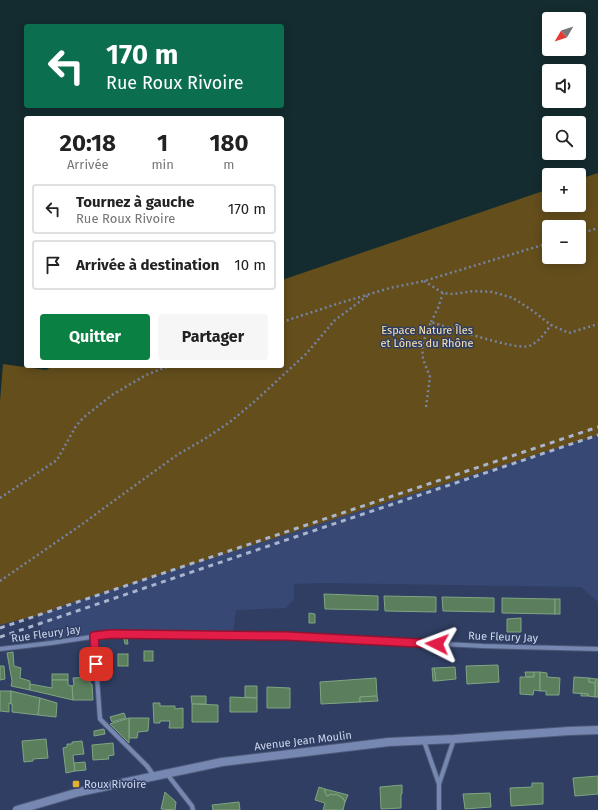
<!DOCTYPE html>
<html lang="fr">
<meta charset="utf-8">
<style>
:root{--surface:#fff;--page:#f6f6f6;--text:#222;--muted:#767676;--line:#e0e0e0;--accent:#0b8043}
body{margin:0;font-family:"Fira Sans",sans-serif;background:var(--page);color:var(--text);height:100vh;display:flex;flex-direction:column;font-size:15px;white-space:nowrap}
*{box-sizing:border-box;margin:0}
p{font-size:13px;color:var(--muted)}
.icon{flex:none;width:22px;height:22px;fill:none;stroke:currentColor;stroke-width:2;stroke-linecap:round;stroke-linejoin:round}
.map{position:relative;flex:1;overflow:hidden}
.sheet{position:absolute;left:24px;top:116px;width:260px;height:252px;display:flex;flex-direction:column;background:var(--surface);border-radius:4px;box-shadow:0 2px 10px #0003}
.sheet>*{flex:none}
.hud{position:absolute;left:24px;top:24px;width:260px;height:84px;border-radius:4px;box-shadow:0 2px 10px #0003;background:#0b6e4f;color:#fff;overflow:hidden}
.needle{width:26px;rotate:231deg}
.controls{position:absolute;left:542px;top:12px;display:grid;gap:8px}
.controls a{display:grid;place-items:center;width:44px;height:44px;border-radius:4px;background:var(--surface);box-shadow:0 2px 10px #0003;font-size:20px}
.pin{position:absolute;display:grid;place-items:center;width:34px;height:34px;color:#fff;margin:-17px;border-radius:8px;box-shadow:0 2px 6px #0006}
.me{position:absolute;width:44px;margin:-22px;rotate:273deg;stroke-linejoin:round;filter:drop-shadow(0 0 3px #0008)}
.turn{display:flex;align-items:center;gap:14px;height:84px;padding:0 16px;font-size:18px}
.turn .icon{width:52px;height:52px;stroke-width:2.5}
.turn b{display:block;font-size:28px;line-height:34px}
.eta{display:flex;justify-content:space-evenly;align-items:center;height:68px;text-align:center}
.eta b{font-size:24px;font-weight:700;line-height:28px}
.button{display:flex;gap:8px;margin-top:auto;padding:8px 16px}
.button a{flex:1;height:46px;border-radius:4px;background:var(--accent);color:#fff;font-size:16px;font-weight:700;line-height:46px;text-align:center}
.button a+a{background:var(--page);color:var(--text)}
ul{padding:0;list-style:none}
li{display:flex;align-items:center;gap:12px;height:50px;margin:0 8px 6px;padding:0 8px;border:2px solid var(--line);border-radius:4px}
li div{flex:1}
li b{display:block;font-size:15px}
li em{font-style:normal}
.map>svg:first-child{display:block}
.built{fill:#364873}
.green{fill:#634e1c;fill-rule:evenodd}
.water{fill:#142c2f;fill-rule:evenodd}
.building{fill:#5b7f5d;stroke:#80a582}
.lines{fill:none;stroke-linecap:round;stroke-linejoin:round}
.minor-casing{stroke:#4d5978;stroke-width:6}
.secondary-casing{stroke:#4d5978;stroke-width:10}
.path{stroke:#7683a1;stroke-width:2.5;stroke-dasharray:2 3;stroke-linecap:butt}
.minor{stroke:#7688b2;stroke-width:4}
.secondary{stroke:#7688b2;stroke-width:8}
.rail{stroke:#a9b4cd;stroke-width:3;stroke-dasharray:5 5;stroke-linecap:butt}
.route-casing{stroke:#92132f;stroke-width:10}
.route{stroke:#e11d48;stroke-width:7}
.poi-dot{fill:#e0b034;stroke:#2f3e62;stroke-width:1.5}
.labels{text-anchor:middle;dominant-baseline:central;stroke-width:3;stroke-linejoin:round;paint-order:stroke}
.park-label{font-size:11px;fill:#fae1ac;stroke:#2f3e62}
.street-label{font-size:11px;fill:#ccd6ec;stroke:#2f3e62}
.poi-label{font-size:11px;fill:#ccd6ec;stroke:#2f3e62;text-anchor:start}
</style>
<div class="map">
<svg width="598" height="810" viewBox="0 0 598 810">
<rect width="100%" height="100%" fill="#2f3e62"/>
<path class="built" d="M 598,424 L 598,602 L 581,587 L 324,583 L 294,584 L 294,599 L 286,608 L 236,610 L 233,635 L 115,637 L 46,644 L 37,616 L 208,550 Z"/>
<path class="green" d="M 0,0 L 598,0 L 598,435 L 71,603 L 37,616 L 15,621 L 0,625 ZM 549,19 L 579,19 L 579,49 L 549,49 ZM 26,26 L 282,26 L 282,106 L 26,106 ZM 549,71 L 579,71 L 579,101 L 549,101 ZM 26,118 L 282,118 L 282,366 L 26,366 ZM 549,123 L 579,123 L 579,153 L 549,153 ZM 549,175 L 579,175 L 579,205 L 549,205 ZM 549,227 L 579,227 L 579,257 L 549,257 Z"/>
<path class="water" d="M 0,0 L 598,0 L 598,173 L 579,179 L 579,175 L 549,175 L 549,189 L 282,280 L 282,118 L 26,118 L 26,366 L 53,366 L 46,370 L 3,364 L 0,401 ZM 549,19 L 579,19 L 579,49 L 549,49 ZM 26,26 L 282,26 L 282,106 L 26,106 ZM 549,71 L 579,71 L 579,101 L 549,101 ZM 549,123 L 579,123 L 579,153 L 549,153 Z"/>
<g class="building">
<path d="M 324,594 L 378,596 L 378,610 L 325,609 Z"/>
<path d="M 384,596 L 436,597 L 436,612 L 385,611 Z"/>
<path d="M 442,597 L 494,598 L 494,612 L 443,611 Z"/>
<path d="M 502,598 L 555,599 L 555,614 L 502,613 Z"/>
<rect x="555" y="599" width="5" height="15"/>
<path d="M 309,613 L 315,614 L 315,623 L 309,623 Z"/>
<path d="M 521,618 L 521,632 L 507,632 L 507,619 Z"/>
<path d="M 127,638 L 128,644 L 125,644 L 124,639 Z"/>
<rect x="144" y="651" width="9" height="10"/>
<path d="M 13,652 L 14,666 L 21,668 L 20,678 L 30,681 L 30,690 L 11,686 L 12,681 L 7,653 Z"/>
<rect x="118" y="654" width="10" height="12"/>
<path d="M 498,665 L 499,682 L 467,684 L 466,666 Z"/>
<path d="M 0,666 L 4,666 L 5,679 L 0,680 Z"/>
<path d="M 455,667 L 456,679 L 436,681 L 434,668 Z"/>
<path d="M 432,668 L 434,668 L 436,681 L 433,681 Z"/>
<path d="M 525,672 L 534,672 L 534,677 L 526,677 Z"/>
<path d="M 534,672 L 540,672 L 540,691 L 534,690 L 533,695 L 520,694 L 520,677 L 534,677 Z"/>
<path d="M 540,672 L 547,673 L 547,677 L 560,678 L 559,695 L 546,695 L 546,691 L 540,691 Z"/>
<rect x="52" y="674" width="16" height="6"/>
<path d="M 90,677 L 90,684 L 92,684 L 93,700 L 73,700 L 72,686 L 74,685 L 73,678 Z"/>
<path d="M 574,677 L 589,678 L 589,682 L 595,683 L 595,697 L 588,696 L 588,694 L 573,693 Z"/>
<path d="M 376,678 L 377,696 L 360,697 L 360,702 L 321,704 L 320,682 Z"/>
<path d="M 589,678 L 596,679 L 595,683 L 589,682 Z"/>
<path d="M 596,679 L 598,679 L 598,697 L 595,697 Z"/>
<path d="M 52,680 L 68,680 L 68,685 L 72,686 L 73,700 L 30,690 L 30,684 L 52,688 Z"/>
<path d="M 245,686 L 257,686 L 257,698 L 245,697 Z"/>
<path d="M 267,687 L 290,688 L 290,708 L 267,708 Z"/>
<path d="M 0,691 L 11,691 L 11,704 L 9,703 L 9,712 L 0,711 Z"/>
<path d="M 11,691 L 40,698 L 38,715 L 12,712 L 12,704 L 11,704 Z"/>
<path d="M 581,693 L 588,694 L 588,696 L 581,696 Z"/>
<path d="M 191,696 L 206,696 L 206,704 L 192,704 Z"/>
<path d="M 377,696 L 378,701 L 360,702 L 360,697 Z"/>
<path d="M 230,697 L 257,698 L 257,712 L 230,712 Z"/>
<path d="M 40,698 L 57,703 L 56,717 L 38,715 Z"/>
<path d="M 153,703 L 160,703 L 160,706 L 175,706 L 175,709 L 183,708 L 183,728 L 169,728 L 170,721 L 160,721 L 160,723 L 154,723 Z"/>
<path d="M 192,704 L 218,705 L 218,722 L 192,722 Z"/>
<path d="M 124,713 L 126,718 L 112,722 L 110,717 Z"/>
<path d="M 129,718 L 149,718 L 148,731 L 138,732 L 137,738 L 129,738 Z"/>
<path d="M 129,718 L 129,743 L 110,724 Z"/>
<path d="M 104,729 L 105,734 L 94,736 L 94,731 Z"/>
<path d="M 46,739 L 48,758 L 33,759 L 33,761 L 24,762 L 22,741 Z"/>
<path d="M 82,741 L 84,754 L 73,755 L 75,771 L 66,773 L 63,748 L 67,747 L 67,744 L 72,744 L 72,742 Z"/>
<path d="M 113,743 L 114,755 L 108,756 L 109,759 L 93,760 L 92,745 Z"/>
<path d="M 85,762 L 86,770 L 75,771 L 74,763 Z"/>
<path d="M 598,776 L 598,794 L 575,796 L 573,778 Z"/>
<path d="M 532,783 L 543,783 L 543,804 L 511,806 L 510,788 L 532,787 Z"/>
<path d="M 402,785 L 402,794 L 401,794 L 401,808 L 381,809 L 380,787 Z"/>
<path d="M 319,787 L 325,789 L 325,792 L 327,796 L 331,794 L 334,795 L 336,794 L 343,798 L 345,802 L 343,810 L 323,810 L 325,803 L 315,800 Z"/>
<path d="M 325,789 L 348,795 L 345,802 L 343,798 L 336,794 L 334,795 L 331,794 L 327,796 L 325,792 Z"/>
<path d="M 165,792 L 176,802 L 175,810 L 161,809 Z"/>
<path d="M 490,793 L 491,807 L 465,809 L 463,794 Z"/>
<path d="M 239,802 L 240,810 L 213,810 L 212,805 Z"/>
</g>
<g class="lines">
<defs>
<g id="minor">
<path d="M 94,636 L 100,719 L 147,766 L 154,776"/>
<path d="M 0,649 L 51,643 L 111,634 L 285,636 L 483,646 L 598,649"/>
<path d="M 424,741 L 439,784"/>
<path d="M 167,774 L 192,806 L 193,810"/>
<path d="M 439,810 L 439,784 L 454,739"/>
</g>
<path id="secondary" d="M 17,810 L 79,792 L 222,762 L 389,742 L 454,739 L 569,731 L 598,730"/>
</defs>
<use href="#minor" class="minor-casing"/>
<use href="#secondary" class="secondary-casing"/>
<g class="path">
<path d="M 579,234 L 598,228"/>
<path d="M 424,281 L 443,293 L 453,294 L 474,291 L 493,292 L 513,298 L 533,311 L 551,325 L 569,333 L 598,324"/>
<path d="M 282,322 L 343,302 L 390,288 L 424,281 L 549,243"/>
<path d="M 431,322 L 438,308 L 443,293"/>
<path d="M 426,407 L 430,377 L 423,359 L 422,345 L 431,322 C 447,327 518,351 529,346 C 539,342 545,333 551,325"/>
<path d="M 0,498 L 57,460 L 76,426 L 84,417 L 112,395 L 146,375 L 169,366"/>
<path d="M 0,581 L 81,525 L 115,500 L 177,455 L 203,440 L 230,422 L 254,402 L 306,354 L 335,320 L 370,294"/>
</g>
<use href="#minor" class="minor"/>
<use href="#secondary" class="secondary"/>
<g class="rail">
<path d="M 0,628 L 598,427"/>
<path d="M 0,637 L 18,631 L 289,539 L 598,435"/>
</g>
</g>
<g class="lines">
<defs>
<path id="route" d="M 96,664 L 94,636 L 111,634 L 286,636 L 437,644"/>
</defs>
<use href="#route" class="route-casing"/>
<use href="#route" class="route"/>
</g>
<rect class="poi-dot" x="72" y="780" width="8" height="8" rx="2"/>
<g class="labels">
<g class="park-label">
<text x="427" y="330">Espace Nature Îles<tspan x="427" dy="13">et Lônes du Rhône</tspan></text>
</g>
<g class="street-label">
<text transform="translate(46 634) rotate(-8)">Rue Fleury Jay</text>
<text transform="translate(503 637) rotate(2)">Rue Fleury Jay</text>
<text transform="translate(303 741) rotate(-7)">Avenue Jean Moulin</text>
</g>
<g class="poi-label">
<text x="84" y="784">Roux Rivoire</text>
</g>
</g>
</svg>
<div class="controls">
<a><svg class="needle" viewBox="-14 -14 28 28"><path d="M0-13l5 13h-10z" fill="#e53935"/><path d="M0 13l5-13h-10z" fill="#767676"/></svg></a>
<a><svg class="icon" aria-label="sound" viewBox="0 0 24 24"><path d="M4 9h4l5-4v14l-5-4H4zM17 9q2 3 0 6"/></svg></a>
<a><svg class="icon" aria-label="search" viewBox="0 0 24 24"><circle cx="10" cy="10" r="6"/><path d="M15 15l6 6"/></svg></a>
<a>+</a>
<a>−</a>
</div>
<div class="pin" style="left:96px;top:664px;background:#d93025"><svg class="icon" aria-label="arrive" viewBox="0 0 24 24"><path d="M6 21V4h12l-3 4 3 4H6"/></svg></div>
<svg class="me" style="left:437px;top:644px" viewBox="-20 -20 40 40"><path d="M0-17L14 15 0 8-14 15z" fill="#e11d48" stroke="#fff" stroke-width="4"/></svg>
<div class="hud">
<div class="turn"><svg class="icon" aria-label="left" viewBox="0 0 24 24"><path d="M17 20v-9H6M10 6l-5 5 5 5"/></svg><div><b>170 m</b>Rue Roux Rivoire</div></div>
</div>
<section class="sheet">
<div class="eta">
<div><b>20:18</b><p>Arrivée</p></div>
<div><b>1</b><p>min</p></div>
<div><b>180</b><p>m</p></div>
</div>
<ul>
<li><svg class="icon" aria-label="left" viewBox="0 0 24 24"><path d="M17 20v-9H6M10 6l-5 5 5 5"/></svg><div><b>Tournez à gauche</b><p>Rue Roux Rivoire</p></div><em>170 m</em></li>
<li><svg class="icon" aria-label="arrive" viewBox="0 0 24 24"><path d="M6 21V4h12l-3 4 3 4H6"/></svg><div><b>Arrivée à destination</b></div><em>10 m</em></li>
</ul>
<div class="button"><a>Quitter</a><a>Partager</a></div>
</section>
</div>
